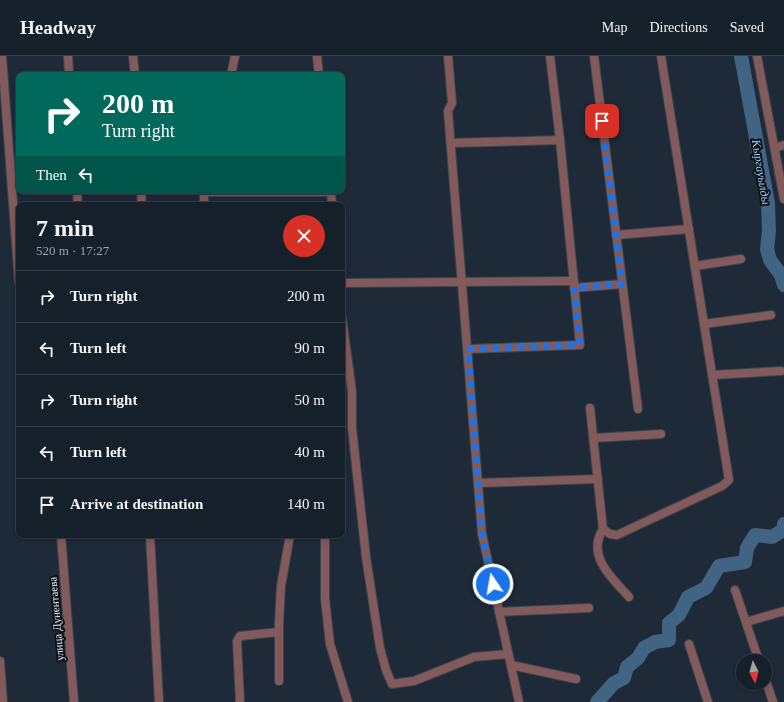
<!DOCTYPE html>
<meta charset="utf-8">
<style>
:root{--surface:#16202a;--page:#1f2832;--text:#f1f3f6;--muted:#9ea3a8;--line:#353e47}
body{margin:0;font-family:"Times New Roman",serif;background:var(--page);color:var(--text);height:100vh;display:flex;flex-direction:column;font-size:15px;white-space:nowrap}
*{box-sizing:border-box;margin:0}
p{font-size:13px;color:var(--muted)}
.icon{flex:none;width:22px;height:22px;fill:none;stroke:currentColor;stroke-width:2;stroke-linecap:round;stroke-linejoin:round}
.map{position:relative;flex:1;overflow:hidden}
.details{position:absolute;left:16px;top:146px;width:329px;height:336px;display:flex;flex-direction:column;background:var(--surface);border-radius:8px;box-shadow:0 2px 6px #0003,0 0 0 1px var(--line)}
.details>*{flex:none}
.guide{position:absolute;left:16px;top:16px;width:329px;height:122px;border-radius:8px;box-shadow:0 2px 6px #0003,0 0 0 1px var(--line);background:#00695c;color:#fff;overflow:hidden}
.needle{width:26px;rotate:174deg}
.tools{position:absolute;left:736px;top:598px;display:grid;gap:8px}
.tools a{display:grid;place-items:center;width:36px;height:36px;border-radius:50%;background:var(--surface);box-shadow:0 2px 6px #0003,0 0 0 1px var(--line);font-size:20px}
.pin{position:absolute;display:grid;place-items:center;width:34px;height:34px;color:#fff;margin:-17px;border-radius:8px;box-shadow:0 2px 6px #0006}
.me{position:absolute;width:44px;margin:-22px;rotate:348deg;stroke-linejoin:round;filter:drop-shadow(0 0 3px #0008)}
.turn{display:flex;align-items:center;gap:14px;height:84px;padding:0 20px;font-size:18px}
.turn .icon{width:52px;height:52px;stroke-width:2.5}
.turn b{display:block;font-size:28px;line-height:34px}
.then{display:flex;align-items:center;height:38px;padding:0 20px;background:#0003;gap:8px;font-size:15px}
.round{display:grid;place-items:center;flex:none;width:42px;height:42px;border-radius:21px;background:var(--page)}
.summary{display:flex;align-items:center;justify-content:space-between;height:68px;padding:0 20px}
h1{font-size:24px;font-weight:800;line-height:30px}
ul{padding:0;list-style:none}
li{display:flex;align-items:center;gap:12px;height:52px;padding:0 20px;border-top:1px solid var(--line)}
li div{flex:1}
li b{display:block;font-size:15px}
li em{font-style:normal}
header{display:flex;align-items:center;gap:24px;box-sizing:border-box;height:56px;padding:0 20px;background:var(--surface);border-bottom:1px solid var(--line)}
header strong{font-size:19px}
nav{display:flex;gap:22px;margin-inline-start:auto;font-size:14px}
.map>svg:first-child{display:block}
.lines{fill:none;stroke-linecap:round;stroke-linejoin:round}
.river{stroke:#416482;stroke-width:14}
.minor-casing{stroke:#3a4653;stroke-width:10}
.minor{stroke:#835a5a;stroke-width:8}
.route{stroke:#1a73e8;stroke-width:7;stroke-dasharray:0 12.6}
.labels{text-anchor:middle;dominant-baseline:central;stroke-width:4;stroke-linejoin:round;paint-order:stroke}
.street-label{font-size:11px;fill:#e8f0f9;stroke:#0d1219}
.water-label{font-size:12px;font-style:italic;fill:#9fcdf5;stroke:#0d1219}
</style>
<header>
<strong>Headway</strong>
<nav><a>Map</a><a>Directions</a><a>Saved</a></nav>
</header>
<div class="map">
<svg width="784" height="646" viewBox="0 0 784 646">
<rect width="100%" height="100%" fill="#1e2a38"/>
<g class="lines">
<g class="river">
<path d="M 741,0 L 768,147 L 769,175 L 767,193 L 770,204 L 781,219 L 784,229"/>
<path d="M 597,646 L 614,627 L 624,622 L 627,611 L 638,602 L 644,592 L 655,586 L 669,584 L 669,567 L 679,559 L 688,541 L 706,532 L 719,510 L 745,506 L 747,492 L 755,479 L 772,481 L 783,474 L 784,468"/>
</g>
<defs>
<g id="minor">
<path d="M 2,0 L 19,227"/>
<path d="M 68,0 L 69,19"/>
<path d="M 133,0 L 135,19"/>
<path d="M 317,0 L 319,19"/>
<path d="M 448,0 L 452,47 L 448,55 L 482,478 L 519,646"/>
<path d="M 594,0 L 638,353"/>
<path d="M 757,0 L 784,143"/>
<path d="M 231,19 L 235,0"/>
<path d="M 451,87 L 560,84"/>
<path d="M 775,92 L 784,89"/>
<path d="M 77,135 L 78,149"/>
<path d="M 141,135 L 142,149"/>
<path d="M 204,135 L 204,149"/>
<path d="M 331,135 L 332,149"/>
<path d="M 204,136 L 331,136"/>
<path d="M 616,179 L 689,173"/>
<path d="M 695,210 L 741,203"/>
<path d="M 342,227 L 574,225"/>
<path d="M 574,232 L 622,228"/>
<path d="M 342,262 L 352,336 L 352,372 L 366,501 L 380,592 L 386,614 L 392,628 L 414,625 L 474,601 L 508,598"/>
<path d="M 704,268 L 771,259"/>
<path d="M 468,293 L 580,289 L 560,84 L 550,0"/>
<path d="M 712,319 L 781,315"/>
<path d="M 590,352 L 603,473 C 586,500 612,522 629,541"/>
<path d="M 594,382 L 661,378"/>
<path d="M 478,427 L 598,423"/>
<path d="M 603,473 L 610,478 L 617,479 L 722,430 L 729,424 L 661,0"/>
<path d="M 61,479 L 74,646"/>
<path d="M 150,479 L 159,646"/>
<path d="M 325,479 L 325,543 L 330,588 L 348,646"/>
<path d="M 735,534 L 759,605"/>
<path d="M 499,556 L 589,552"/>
<path d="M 746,566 L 784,555"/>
<path d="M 689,588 L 708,646"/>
<path d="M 0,605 L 3,646"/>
<path d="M 511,609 L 576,623"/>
<path d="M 765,622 L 773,646"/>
<path d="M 279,625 L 279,567 L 281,530 L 290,479"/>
<path d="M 240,646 L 237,585 L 240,580 L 279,576"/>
</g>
</defs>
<use href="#minor" class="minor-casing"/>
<use href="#minor" class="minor"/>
</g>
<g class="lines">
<path class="route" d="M 493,528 L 482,478 L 468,293 L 580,289 L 574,232 L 622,228 L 602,65"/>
</g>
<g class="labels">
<g class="street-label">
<text transform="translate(56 563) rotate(-95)">улица Дунентаева</text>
</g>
<g class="water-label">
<text transform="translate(761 116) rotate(81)">Кыргауылды</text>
</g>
</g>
</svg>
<div class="tools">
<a><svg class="needle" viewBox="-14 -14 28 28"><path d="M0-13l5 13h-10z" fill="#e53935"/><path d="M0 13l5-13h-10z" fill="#9ea3a8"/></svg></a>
</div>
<div class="pin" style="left:602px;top:65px;background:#d93025"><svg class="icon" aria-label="arrive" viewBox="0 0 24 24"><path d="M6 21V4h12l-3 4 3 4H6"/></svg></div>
<svg class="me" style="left:493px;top:528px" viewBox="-20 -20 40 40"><circle r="17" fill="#1a73e8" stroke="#fff" stroke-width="3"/><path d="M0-11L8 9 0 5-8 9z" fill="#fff"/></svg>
<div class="guide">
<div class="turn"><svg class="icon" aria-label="right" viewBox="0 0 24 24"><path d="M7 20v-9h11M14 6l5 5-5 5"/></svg><div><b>200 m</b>Turn right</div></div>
<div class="then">Then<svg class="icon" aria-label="left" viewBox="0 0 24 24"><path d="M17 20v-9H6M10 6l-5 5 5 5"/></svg></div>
</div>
<section class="details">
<div class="summary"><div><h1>7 min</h1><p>520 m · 17:27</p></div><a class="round" style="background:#d93025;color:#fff"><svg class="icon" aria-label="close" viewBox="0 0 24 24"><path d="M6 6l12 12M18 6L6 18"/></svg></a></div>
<ul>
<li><svg class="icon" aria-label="right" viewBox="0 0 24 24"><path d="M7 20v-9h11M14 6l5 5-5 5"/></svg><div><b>Turn right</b></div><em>200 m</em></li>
<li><svg class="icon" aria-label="left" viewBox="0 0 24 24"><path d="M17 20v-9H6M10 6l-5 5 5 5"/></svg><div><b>Turn left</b></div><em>90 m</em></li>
<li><svg class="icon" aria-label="right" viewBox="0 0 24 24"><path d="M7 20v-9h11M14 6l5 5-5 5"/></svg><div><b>Turn right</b></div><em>50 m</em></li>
<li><svg class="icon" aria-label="left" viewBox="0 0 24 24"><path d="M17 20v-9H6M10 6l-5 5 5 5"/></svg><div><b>Turn left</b></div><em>40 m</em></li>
<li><svg class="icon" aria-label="arrive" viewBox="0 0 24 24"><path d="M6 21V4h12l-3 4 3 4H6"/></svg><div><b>Arrive at destination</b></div><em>140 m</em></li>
</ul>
</section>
</div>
